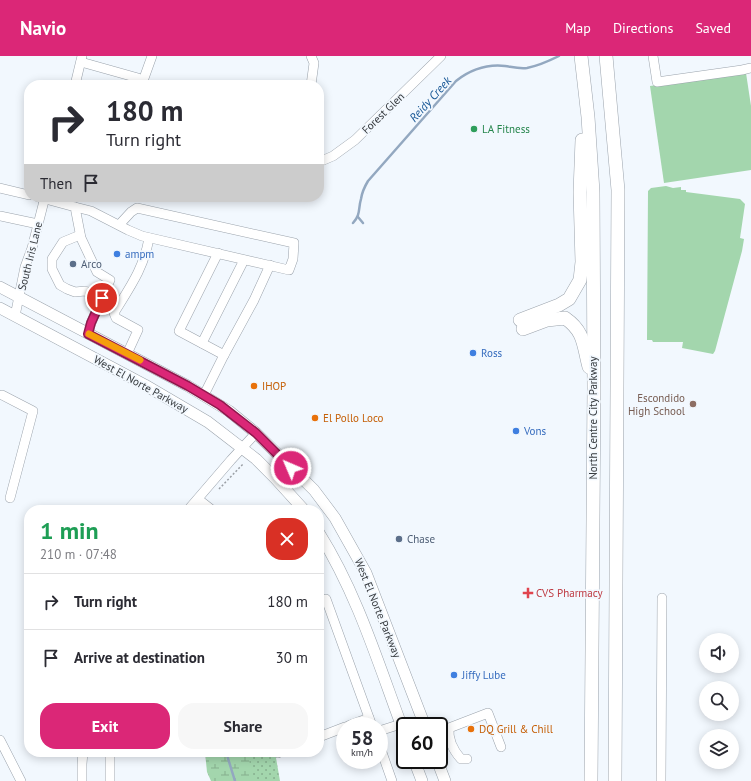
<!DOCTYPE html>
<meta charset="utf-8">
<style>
:root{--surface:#fff;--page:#f7f7f7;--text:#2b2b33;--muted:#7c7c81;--line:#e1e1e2;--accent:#db2777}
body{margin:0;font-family:"PT Sans",sans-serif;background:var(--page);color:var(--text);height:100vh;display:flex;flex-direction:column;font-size:15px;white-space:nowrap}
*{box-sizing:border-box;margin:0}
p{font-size:13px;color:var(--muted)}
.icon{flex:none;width:22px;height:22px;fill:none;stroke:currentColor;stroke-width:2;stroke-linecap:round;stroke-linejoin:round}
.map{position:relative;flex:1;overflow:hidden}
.sheet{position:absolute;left:24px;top:449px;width:300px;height:252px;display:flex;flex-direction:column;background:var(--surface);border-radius:16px;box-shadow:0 2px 10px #0003}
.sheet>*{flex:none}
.hud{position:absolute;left:24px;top:24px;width:300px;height:122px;border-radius:16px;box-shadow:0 2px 10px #0003;background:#fff;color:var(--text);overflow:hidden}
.fabs{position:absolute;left:699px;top:577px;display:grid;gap:8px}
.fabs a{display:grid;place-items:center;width:40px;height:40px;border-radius:50%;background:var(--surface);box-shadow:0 2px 10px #0003;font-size:20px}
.speed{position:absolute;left:336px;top:661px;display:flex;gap:8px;font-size:20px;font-weight:700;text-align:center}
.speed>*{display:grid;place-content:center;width:52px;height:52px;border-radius:50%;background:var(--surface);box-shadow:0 2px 10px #0003;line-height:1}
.speed small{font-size:10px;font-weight:400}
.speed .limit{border:2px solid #111;border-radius:6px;background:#fff;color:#111}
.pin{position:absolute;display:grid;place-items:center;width:34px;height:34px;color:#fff;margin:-17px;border:2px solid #fff;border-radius:50%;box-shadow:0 1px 4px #0007}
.me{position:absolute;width:44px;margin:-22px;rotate:315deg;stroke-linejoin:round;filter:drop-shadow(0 0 3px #0008)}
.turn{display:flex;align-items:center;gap:14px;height:84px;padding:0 16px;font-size:18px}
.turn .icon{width:52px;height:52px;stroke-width:2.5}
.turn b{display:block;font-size:28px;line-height:34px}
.then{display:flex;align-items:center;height:38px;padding:0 16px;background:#0003;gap:8px;font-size:15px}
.round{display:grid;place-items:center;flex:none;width:42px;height:42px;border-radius:16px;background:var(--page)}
.overview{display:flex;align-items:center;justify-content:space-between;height:68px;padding:0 16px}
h1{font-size:24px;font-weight:700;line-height:30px;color:#1e9e55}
.cta{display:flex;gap:8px;margin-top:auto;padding:8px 16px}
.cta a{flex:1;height:46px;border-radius:16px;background:var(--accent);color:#fff;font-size:16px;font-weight:700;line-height:46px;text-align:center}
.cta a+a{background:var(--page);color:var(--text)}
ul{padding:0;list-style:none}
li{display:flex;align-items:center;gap:12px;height:56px;padding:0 16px;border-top:1px solid var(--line)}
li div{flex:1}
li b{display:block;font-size:15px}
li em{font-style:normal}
header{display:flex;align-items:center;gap:24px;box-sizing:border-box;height:56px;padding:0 20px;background:var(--accent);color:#fff}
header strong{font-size:19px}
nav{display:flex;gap:22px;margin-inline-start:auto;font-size:14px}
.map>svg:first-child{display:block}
.grass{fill:url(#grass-dots)}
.wetland{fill:url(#wetland-marsh)}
.park{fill:#a3d6ad}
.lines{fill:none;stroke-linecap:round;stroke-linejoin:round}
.stream{stroke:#93a8c0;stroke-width:2.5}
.minor-casing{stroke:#9ba3ac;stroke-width:10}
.major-casing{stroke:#9ba3ac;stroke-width:12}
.highway-casing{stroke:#9ba3ac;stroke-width:14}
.path{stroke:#9a9fa5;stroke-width:1.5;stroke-dasharray:2 2;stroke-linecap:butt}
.minor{stroke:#fff;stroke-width:9}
.major{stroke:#fff;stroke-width:11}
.highway{stroke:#fff;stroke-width:13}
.route-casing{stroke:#8e194d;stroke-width:10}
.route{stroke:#db2777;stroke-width:7}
.slow{stroke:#f59e0b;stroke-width:7}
.leisure-dot{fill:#2e9e5b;stroke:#f2f8fe;stroke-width:1.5}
.shop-dot{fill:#3f7fe0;stroke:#f2f8fe;stroke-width:1.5}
.service-dot{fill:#5c6f8a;stroke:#f2f8fe;stroke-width:1.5}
.food-dot{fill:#e8710a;stroke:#f2f8fe;stroke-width:1.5}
.education-dot{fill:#8d6e63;stroke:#f2f8fe;stroke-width:1.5}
.health-dot{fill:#e0444e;stroke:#f2f8fe;stroke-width:1.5}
.labels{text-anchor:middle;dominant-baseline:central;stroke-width:3.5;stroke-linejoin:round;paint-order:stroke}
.street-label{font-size:11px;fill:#373b3f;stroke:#f2f8fe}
.leisure-label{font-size:11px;fill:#27864d;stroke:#f2f8fe;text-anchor:start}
.shop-label{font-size:11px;fill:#366cbe;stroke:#f2f8fe;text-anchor:start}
.service-label{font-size:11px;fill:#4e5e75;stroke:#f2f8fe;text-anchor:start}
.food-label{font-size:11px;fill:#c56008;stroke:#f2f8fe;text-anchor:start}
.education-label{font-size:11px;fill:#785e54;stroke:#f2f8fe;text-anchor:end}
.health-label{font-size:11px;fill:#be3a42;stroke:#f2f8fe;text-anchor:start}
.water-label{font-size:12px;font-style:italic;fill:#1a5997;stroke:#f2f8fe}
</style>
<header>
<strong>Navio</strong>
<nav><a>Map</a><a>Directions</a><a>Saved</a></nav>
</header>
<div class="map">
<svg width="751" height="725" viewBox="0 0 751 725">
<defs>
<pattern id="grass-dots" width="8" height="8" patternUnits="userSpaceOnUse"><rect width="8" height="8" fill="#a3d6ad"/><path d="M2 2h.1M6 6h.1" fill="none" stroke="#86af8e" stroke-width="1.8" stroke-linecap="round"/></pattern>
<pattern id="wetland-marsh" width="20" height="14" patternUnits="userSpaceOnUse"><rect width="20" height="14" fill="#a3d6ad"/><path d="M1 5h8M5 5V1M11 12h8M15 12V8" fill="none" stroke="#86af8e"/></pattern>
</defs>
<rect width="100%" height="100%" fill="#f2f8fe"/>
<path class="grass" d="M 246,696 L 275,696 L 280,725 L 253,725 Z"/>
<path class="wetland" d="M 205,696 L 247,696 L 254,725 L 211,725 L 207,716 Z"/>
<g class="park">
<path d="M 746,17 L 751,50 L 751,114 L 664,127 L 650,30 Z"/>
<path d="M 666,130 L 673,132 L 681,131 L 681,134 L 686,134 L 686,136 L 740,143 L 745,148 L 740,182 L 744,183 L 742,195 L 715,295 L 713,298 L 682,292 L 683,286 L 653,286 L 652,284 L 647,284 L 648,135 L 651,132 Z"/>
</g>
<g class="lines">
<g class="stream">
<path d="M 358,161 L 363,167"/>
<path d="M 353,167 C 361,158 358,153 361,143 C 362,136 365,130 368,125 L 456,25 C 470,14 487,8 505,10 C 512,11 519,13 527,12 C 538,10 549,5 559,0"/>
<path d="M 226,696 L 235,725"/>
</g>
<defs>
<g id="minor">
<path d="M 311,0 L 314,7 L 311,29"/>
<path d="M 653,0 L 657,26 L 742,14 L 751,12"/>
<path d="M 81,6 L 138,22 L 147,29"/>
<path d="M 143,25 L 152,0"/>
<path d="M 75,29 L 82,0"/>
<path d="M 319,106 L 333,100 L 355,84 L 441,0"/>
<path d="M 0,132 L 29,139"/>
<path d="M 38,141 L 75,151 L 81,182 L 97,216 L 110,224 L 91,267 L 88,278"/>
<path d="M 75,151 L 91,155 L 128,174 L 142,180 L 289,214 L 293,203 L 294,187 L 137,152 L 131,156 L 119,169"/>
<path d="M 0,160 L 38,168"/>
<path d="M 80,179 L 63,186 L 52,203 L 52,213 L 60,229 L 67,233 L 75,236 L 85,235 L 102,242"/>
<path d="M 15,260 L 25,211 L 32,192 L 45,141"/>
<path d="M 202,287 L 244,204"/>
<path d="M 127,298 L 138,274 L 116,262 L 114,257 C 130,231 144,212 149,182"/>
<path d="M 224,299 L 254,244 L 270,209"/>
<path d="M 2,339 L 33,355 L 10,442"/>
<path d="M 204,339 L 224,299 L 179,275 L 218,197"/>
<path d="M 198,443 L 212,454"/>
<path d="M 188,454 L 231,404 L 256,377"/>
<path d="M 326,543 L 372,670"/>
<path d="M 348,670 L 369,662"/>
<path d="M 379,675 L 401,668"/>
<path d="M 319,681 L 345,671"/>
<path d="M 0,684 L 21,725"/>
<path d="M 379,688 L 392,725"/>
<path d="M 278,697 L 280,696"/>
<path d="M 467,703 L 461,703 C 453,694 448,684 449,672 L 488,657 L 501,691"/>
<path d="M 82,725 L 82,708 L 83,696"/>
<path d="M 110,725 L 110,696"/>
<path d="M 661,725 L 662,542"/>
</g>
<g id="major">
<path d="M 0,231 L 188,330 L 229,355 L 256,377 L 314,434 L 335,462 L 366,517 L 425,670"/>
<path d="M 0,252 L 145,329 L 208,366 L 256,403 L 275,422 L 304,454"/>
<path d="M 319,477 C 358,539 379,610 405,679"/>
<path d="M 414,704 L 422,725"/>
<path d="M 437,704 L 445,725"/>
</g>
<g id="highway">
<path d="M 581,0 L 588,61 L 593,136 L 594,332 L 591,725"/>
<path d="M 606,0 L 618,134 L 615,725"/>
<path d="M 520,264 L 559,249 L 569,243 L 580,224 L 582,206 L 580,136 L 582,84"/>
<path d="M 523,273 L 547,264 L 565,262 C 585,276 583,289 589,311"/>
</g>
</defs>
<use href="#minor" class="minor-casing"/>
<use href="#major" class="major-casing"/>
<use href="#highway" class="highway-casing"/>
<path class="path" d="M 219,433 L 244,407"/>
<use href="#minor" class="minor"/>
<use href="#major" class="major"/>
<use href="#highway" class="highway"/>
</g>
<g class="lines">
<defs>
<path id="route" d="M 102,242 L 91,267 L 88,278 L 188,330 L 220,349 L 256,377 L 291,412"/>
</defs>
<use href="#route" class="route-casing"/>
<use href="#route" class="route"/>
<path class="slow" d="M 89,278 L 140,304"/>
</g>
<circle class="leisure-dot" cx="474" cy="73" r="4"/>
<g class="shop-dot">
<circle cx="117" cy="198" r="4"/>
<circle cx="473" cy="297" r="4"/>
<circle cx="516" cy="375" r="4"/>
<circle cx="454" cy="619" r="4"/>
</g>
<g class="service-dot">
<circle cx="73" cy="208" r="4"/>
<circle cx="399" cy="483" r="4"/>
</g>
<g class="food-dot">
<circle cx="254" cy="330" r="4"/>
<circle cx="315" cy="362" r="4"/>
<circle cx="471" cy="673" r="4"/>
</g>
<circle class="education-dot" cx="693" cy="348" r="4"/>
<path class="health-dot" d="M526 531h4v4h4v4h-4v4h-4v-4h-4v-4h4z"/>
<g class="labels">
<g class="street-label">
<text transform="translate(383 57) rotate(-44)">Forest Glen</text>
<text transform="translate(30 200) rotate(-76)">South Iris Lane</text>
<text transform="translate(141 328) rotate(29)">West El Norte Parkway</text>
<text transform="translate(593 362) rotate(-90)">North Centre City Parkway</text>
<text transform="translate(378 552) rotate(68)">West El Norte Parkway</text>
</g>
<g class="leisure-label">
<text x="482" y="73">LA Fitness</text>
</g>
<g class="shop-label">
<text x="125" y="198">ampm</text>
<text x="481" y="297">Ross</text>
<text x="524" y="375">Vons</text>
<text x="462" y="619">Jiffy Lube</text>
</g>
<g class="service-label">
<text x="81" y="208">Arco</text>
<text x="407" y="483">Chase</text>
</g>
<g class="food-label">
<text x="262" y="330">IHOP</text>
<text x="323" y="362">El Pollo Loco</text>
<text x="479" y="673">DQ Grill &amp; Chill</text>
</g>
<g class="education-label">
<text x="685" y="342">Escondido<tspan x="685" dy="13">High School</tspan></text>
</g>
<g class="health-label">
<text x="536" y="537">CVS Pharmacy</text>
</g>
<g class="water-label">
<text transform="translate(430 43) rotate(-48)">Reidy Creek</text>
</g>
</g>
</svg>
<div class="fabs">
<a><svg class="icon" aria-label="sound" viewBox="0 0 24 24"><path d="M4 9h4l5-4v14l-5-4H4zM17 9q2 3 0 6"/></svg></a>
<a><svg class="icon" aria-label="search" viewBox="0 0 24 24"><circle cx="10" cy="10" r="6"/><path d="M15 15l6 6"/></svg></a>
<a><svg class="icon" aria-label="layers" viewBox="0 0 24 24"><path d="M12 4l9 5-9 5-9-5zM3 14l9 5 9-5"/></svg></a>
</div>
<div class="speed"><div>58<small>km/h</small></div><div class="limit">60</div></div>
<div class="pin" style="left:102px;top:242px;background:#d93025"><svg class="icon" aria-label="arrive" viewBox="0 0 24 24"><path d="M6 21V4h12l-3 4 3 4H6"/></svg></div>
<svg class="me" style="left:291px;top:412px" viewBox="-20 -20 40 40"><circle r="17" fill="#db2777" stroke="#fff" stroke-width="3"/><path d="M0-11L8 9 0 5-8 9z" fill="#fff"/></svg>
<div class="hud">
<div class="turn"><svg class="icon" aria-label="right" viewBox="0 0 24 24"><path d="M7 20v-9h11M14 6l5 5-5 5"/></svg><div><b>180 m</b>Turn right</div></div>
<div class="then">Then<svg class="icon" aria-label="arrive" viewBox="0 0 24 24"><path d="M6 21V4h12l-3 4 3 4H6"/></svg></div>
</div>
<section class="sheet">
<div class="overview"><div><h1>1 min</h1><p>210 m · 07:48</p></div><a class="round" style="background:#d93025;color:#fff"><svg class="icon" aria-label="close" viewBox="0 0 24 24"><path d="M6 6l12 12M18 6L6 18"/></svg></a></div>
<ul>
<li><svg class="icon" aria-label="right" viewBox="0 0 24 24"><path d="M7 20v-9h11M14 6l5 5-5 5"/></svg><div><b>Turn right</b></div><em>180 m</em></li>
<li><svg class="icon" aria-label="arrive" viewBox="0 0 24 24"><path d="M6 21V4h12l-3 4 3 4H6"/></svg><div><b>Arrive at destination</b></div><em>30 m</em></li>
</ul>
<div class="cta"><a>Exit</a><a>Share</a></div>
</section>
</div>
